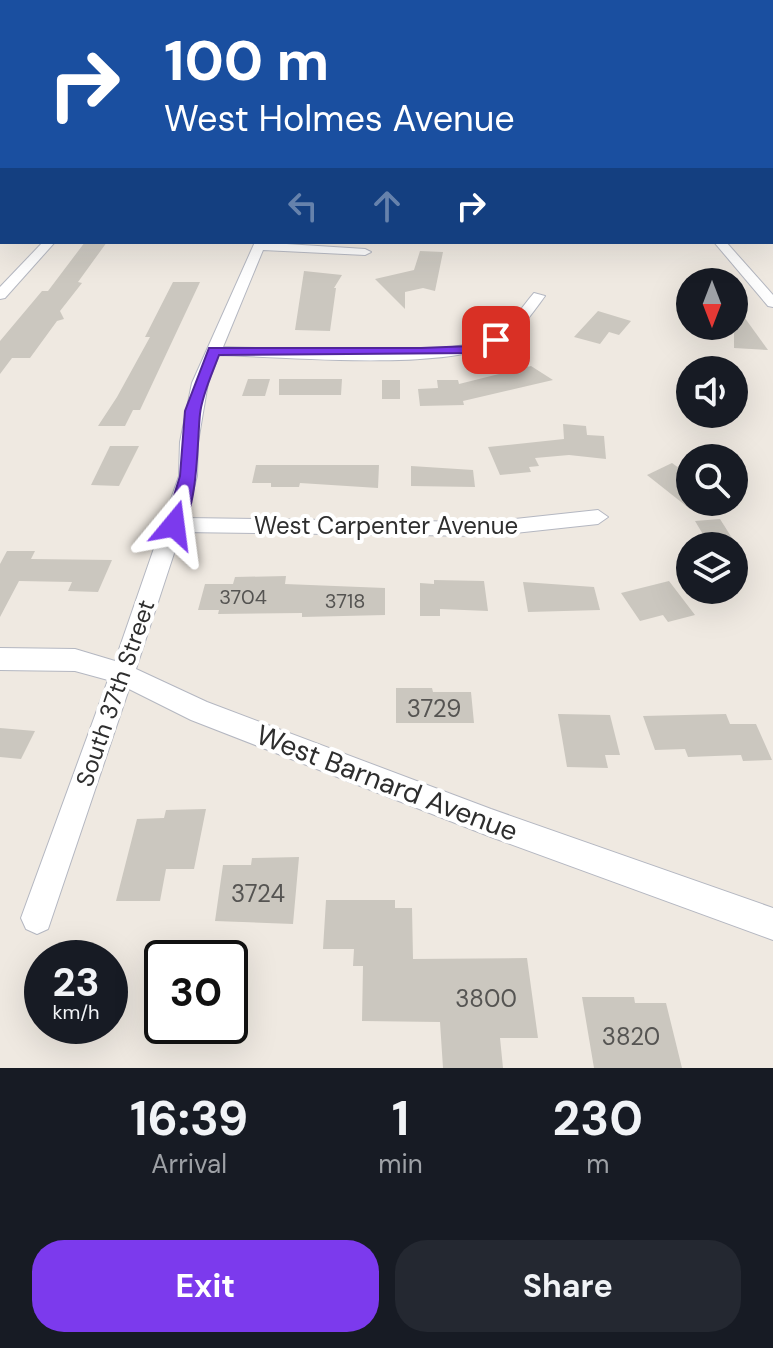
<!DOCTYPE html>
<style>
:root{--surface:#171b24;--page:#242831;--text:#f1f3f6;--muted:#9ea1a6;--accent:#7c3aed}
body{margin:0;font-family:"DM Sans",sans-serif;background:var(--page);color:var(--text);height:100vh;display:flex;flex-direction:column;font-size:30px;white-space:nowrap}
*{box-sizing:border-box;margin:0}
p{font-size:26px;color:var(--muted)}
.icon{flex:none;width:44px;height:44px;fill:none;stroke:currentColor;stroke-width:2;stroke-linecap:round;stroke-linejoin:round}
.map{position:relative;height:1068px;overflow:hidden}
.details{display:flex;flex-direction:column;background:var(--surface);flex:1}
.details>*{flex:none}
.top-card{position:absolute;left:0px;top:0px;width:774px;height:244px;box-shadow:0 8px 32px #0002;background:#1a4fa0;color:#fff;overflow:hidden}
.needle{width:52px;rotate:180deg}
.buttons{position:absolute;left:676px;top:268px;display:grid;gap:16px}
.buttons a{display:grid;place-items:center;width:72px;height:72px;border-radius:50%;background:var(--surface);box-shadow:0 8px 32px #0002;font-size:40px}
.speed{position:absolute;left:24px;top:940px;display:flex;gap:16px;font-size:40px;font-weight:700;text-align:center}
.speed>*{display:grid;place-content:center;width:104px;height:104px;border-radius:50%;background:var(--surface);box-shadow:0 8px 32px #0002;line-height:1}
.speed small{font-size:20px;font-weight:400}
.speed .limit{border:4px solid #111;border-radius:12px;background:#fff;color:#111}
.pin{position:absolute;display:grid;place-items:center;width:68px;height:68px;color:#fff;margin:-34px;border-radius:16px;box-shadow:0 4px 12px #0006}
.me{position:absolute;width:88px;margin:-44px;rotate:16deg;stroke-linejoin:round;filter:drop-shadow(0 0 6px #0008)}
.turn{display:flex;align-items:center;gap:28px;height:168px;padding:0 32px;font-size:36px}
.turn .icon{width:104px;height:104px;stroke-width:2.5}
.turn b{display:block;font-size:56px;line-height:68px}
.lanes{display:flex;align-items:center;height:76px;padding:0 32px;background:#0003;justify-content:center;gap:40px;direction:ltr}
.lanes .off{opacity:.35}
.eta{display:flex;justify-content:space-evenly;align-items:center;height:136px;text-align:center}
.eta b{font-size:48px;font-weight:700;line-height:56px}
.action{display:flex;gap:16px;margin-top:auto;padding:16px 32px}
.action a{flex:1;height:92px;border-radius:32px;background:var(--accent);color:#fff;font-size:32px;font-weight:700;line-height:92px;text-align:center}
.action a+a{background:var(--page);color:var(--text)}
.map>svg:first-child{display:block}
.building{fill:#cbc7bf}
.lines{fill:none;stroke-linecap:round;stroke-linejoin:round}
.service-casing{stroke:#b4b7c1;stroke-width:2}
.minor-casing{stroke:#b4b7c1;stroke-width:2}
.tertiary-casing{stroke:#b4b7c1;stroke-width:2}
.service{fill:#fff;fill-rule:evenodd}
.minor{fill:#fff;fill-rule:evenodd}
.tertiary{fill:#fff;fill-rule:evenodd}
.route{fill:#7c3aed;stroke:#51269a;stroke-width:2}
.labels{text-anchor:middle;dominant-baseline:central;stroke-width:8;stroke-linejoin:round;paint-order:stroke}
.number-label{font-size:20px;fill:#555452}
.street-label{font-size:24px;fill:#2e2e2e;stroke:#fff}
.near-number-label{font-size:24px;fill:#555452}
.near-street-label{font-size:28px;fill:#2e2e2e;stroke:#fff}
</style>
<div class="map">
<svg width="773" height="1068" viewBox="0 0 773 1068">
<rect width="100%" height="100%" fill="#efe9e1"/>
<g class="building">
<path d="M 85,242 L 107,242 L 78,282 L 82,283 L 60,311 L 64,319 L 57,321 L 30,358 L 12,358 L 0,374 L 0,341 L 42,291 L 48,291 Z"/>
<path d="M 420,251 L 443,252 L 435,291 L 423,288 L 405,292 L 405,309 L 375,279 L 414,270 Z"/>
<path d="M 304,271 L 342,275 L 334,288 L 336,288 L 330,331 L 295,330 Z"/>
<path d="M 173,282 L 200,282 L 140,410 L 133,410 L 125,426 L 98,426 L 117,397 L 150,337 L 145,337 Z"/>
<path d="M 734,303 L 768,350 L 734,348 Z"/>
<path d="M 598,311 L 631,321 L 619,335 L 609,332 L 600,344 L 574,337 Z"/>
<path d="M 531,366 L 553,380 L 463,401 L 464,405 L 420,406 L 418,389 L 438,388 L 437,380 L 458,380 L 459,384 Z"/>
<path d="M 248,379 L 270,379 L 265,396 L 242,396 Z"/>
<path d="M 279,379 L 342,379 L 341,395 L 279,395 Z"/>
<rect x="382" y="380" width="18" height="19"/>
<path d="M 563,424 L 586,426 L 587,435 L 604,436 L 606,459 L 569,455 L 535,458 L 539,466 L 529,467 L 531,472 L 500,475 L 488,447 L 564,439 Z"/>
<path d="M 110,446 L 139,446 L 119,486 L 91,485 Z"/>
<path d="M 672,463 L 690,476 L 690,509 L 647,475 Z"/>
<path d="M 256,465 L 379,465 L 378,488 L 300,483 L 299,487 L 271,487 L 271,483 L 252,483 Z"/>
<path d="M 411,466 L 473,470 L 475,487 L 411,486 Z"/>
<path d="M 720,519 L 737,546 L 710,546 L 695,521 Z"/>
<path d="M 7,551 L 35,551 L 31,559 L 112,560 L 98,592 L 68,591 L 72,582 L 19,581 L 0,617 L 0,564 Z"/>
<path d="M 286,576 L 285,584 L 385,588 L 385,615 L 302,617 L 302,613 L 218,614 L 219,610 L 198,610 L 205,584 L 233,584 L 235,577 Z"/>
<path d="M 434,580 L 484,581 L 488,611 L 440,609 L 440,616 L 420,616 L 420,583 L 434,584 Z"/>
<path d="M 669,581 L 695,615 L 668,622 L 663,615 L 640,621 L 621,593 Z"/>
<path d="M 523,582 L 594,587 L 600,610 L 528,612 Z"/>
<path d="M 396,688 L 432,688 L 433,692 L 471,692 L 474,723 L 396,723 Z"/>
<path d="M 558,714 L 610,715 L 620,755 L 605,755 L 608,768 L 567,767 Z"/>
<path d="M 726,714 L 730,724 L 756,724 L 772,760 L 743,761 L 741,755 L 688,757 L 685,749 L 655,750 L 643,716 Z"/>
<path d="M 0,728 L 35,731 L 21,759 L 0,757 Z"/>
<path d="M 206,809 L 194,869 L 166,869 L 160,901 L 116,901 L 137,819 L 164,818 L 166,810 Z"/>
<path d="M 299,857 L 293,924 L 215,921 L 223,865 L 251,865 L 252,858 Z"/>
<path d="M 326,900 L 395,900 L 395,908 L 412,908 L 413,959 L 527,958 L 538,1038 L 500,1038 L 503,1068 L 443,1068 L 440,1022 L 362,1021 L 363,966 L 353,966 L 354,949 L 323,949 Z"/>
<path d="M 582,997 L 634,997 L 635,1003 L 666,1003 L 682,1068 L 594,1068 Z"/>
</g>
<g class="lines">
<defs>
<path id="service" d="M 0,114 L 2,115 L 2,117 L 0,116 Z"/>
<g id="minor">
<path d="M 43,242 L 55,242 L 5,298 L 0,299 L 0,287 Z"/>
<path d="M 255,242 L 365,249 L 371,252 L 365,255 L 263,250 L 223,347 C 282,348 444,361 491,337 C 509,328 522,307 534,293 L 545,296 C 533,312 518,335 499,344 C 438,371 290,357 219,355 L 208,383 L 198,442 L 197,476 L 186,518 L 486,522 L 598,510 L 608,517 L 598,524 L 486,536 L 181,532 L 136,669 L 207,702 L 491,809 L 773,908 L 773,940 L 491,837 L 191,720 L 129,689 L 48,929 L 37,934 L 26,929 L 21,918 L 108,680 L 75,671 L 0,670 L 0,648 L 75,649 L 115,661 L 179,476 L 180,442 L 192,383 Z"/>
<path d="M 714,242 L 726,242 L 773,295 L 773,307 L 768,306 Z"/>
</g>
<g id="tertiary">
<rect x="0" y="160" width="2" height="6"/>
<rect x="772" y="160" width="1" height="6"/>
</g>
</defs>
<use href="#service" class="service-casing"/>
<use href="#minor" class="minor-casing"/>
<use href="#tertiary" class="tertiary-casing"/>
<use href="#service" class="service"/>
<use href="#minor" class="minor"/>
<use href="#tertiary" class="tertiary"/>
</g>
<linearGradient id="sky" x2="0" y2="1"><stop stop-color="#7abfeb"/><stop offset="0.43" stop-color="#f8f5f2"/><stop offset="1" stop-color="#f8f5f2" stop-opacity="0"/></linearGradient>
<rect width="773" height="263" fill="url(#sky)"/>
<path class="route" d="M 496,336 L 501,337 L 501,342 L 473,353 L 219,355 C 212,374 202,395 200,414 C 197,437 199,524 174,532 L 168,530 L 165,525 L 180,476 L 185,411 L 209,348 L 421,348 L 471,346 Z"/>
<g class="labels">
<g class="number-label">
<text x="243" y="597">3704</text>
<text x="345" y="601">3718</text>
</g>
<g class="street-label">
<text x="386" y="525">West Carpenter Avenue</text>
<text transform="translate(115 693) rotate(-71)">South 37th Street</text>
</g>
<g class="near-number-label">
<text x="434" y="708">3729</text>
<text x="258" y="893">3724</text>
<text x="486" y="998">3800</text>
<text x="631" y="1036">3820</text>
</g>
<g class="near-street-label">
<text transform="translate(387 783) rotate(21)">West Barnard Avenue</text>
</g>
</g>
</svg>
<div class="buttons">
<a><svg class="needle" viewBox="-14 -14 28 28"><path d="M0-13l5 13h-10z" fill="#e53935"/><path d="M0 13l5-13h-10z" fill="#9ea1a6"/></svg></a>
<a><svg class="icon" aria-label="sound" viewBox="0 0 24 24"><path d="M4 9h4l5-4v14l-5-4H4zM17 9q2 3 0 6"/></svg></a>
<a><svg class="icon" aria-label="search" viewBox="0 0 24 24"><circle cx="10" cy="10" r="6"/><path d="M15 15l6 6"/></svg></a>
<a><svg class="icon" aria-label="layers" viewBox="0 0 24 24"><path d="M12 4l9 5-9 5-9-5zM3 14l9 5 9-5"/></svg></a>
</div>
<div class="speed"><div>23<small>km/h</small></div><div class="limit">30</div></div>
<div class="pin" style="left:496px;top:340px;background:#d93025"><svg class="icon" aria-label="arrive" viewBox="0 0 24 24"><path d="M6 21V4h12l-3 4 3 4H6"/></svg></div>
<svg class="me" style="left:174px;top:525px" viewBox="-20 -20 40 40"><path d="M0-17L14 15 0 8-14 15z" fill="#7c3aed" stroke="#fff" stroke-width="4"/></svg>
<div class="top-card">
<div class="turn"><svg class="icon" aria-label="right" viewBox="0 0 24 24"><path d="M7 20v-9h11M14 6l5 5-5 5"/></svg><div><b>100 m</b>West Holmes Avenue</div></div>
<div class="lanes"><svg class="icon off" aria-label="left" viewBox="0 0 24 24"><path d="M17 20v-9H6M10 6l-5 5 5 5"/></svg><svg class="icon off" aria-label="ahead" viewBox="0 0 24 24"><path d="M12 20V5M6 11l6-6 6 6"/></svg><svg class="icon" aria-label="right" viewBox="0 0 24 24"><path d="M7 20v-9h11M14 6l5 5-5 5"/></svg></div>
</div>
</div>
<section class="details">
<div class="eta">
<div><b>16:39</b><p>Arrival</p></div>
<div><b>1</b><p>min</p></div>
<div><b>230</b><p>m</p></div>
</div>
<div class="action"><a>Exit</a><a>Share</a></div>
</section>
